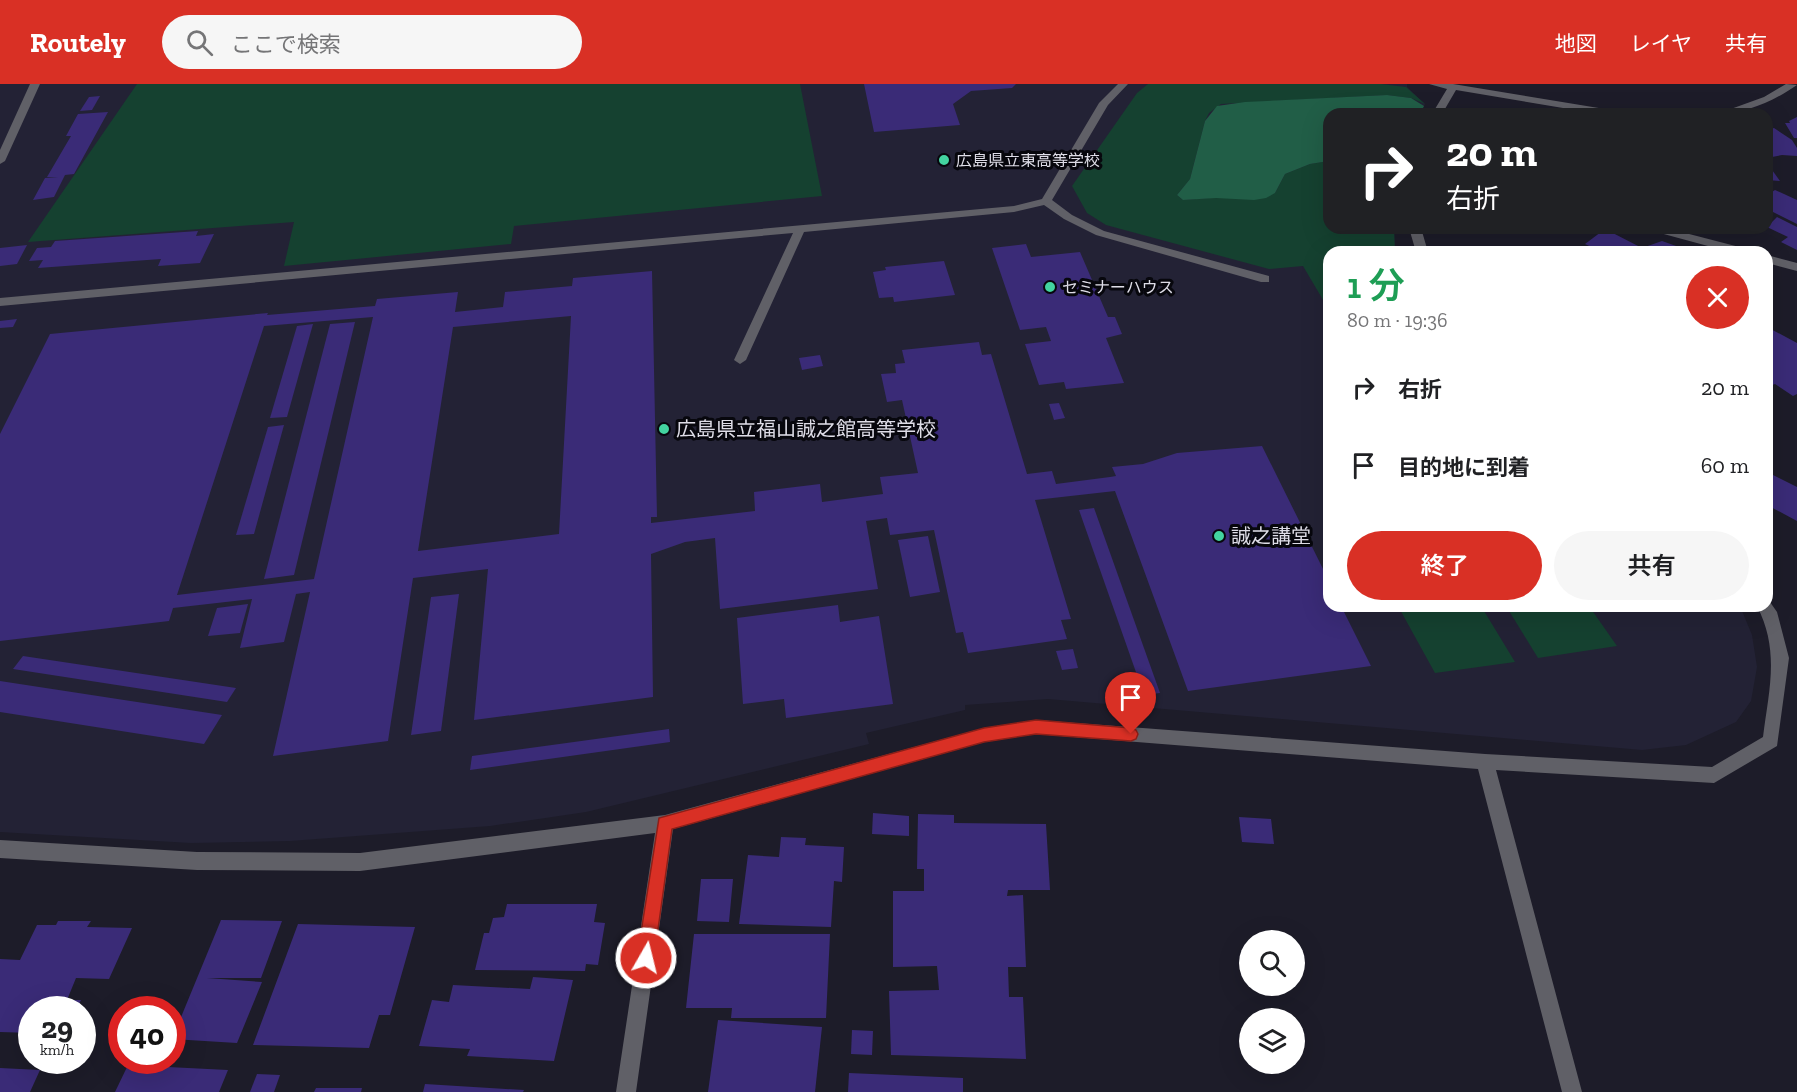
<!DOCTYPE html>
<html lang="ja">
<meta charset="utf-8">
<style>
:root{--surface:#fff;--page:#f6f6f6;--text:#202124;--muted:#757577;--accent:#d93025}
body{margin:0;font-family:"Zilla Slab","Noto Sans JP",serif;background:var(--page);color:var(--text);height:100vh;display:flex;flex-direction:column;font-size:22px;white-space:nowrap}
*{box-sizing:border-box;margin:0}
p{font-size:20px;color:var(--muted)}
.icon{flex:none;width:33px;height:33px;fill:none;stroke:currentColor;stroke-width:2;stroke-linecap:round;stroke-linejoin:round}
.map{position:relative;flex:1;overflow:hidden}
.details{position:absolute;left:1323px;top:162px;width:450px;height:366px;display:flex;flex-direction:column;background:var(--surface);border-radius:18px;box-shadow:0 6px 24px #0002}
.details>*{flex:none}
.hud{position:absolute;left:1323px;top:24px;width:450px;height:126px;border-radius:18px;box-shadow:0 6px 24px #0002;background:#202124;color:#fff;overflow:hidden}
.fabs{position:absolute;left:1239px;top:846px;display:grid;gap:12px}
.fabs a{display:grid;place-items:center;width:66px;height:66px;border-radius:50%;background:var(--surface);box-shadow:0 6px 24px #0002;font-size:30px}
.speed{position:absolute;left:18px;top:912px;display:flex;gap:12px;font-size:30px;font-weight:700;text-align:center}
.speed>*{display:grid;place-content:center;width:78px;height:78px;border-radius:50%;background:var(--surface);box-shadow:0 6px 24px #0002;line-height:1}
.speed small{font-size:15px;font-weight:400}
.speed .limit{border:9px solid #d22;background:#fff;color:#111}
.pin{position:absolute;display:grid;place-items:center;width:51px;height:51px;color:#fff;margin:-62px -26px;border-radius:50% 50% 50% 0;rotate:-45deg;box-shadow:0 0 6px #0007}
.pin .icon{rotate:45deg}
.me{position:absolute;width:66px;margin:-33px;rotate:8deg;stroke-linejoin:round;filter:drop-shadow(0 0 4px #0008)}
.turn{display:flex;align-items:center;gap:21px;height:126px;padding:0 24px;font-size:27px}
.turn .icon{width:78px;height:78px;stroke-width:2.5}
.turn b{display:block;font-size:42px;line-height:51px}
.round{display:grid;place-items:center;flex:none;width:63px;height:63px;border-radius:32px;background:var(--page)}
.overview{display:flex;align-items:center;justify-content:space-between;height:102px;padding:0 24px}
h1{font-size:36px;font-weight:600;line-height:45px;color:#1e9e55}
.primary-button{display:flex;gap:12px;margin-top:auto;padding:12px 24px}
.primary-button a{flex:1;height:69px;border-radius:36px;background:var(--accent);color:#fff;font-size:24px;font-weight:600;line-height:69px;text-align:center}
.primary-button a+a{background:var(--page);color:var(--text)}
ul{padding:0;list-style:none}
li{display:flex;align-items:center;gap:18px;height:78px;padding:0 24px}
li div{flex:1}
li b{display:block;font-size:22px}
li em{font-style:normal}
header{display:flex;align-items:center;gap:36px;box-sizing:border-box;height:84px;padding:0 30px;background:var(--accent);color:#fff}
header strong{font-size:28px}
nav{display:flex;gap:33px;margin-inline-start:auto;font-size:21px}
.search{width:420px;height:54px;background:var(--page);display:flex;align-items:center;gap:15px;box-sizing:border-box;padding:0 21px;border-radius:33px;color:var(--muted);font-size:22px}
.map>svg:first-child{display:block}
.built{fill:#232235}
.green{fill:#154130}
.water{fill:#215e47}
.building{fill:#3a2b77;fill-rule:evenodd}
.lines{fill:none;stroke-linecap:round;stroke-linejoin:round}
.minor{fill:#606067;fill-rule:evenodd}
.route{fill:#d93025;stroke:#8d1f18;stroke-width:1.5}
.poi-dot{fill:#43d4a0;stroke:#07070d;stroke-width:2}
.labels{text-anchor:middle;dominant-baseline:central;stroke-width:6;stroke-linejoin:round;paint-order:stroke}
.far-poi-label{font-size:16px;fill:#dedde7;stroke:#07070d;text-anchor:start}
.poi-label{font-size:20px;fill:#dedde7;stroke:#07070d;text-anchor:start}
</style>
<header>
<strong>Routely</strong>
<div class="search"><svg class="icon" aria-label="search" viewBox="0 0 24 24"><circle cx="10" cy="10" r="6"/><path d="M15 15l6 6"/></svg>ここで検索</div>
<nav><a>地図</a><a>レイヤ</a><a>共有</a></nav>
</header>
<div class="map">
<svg width="1797" height="1008" viewBox="0 0 1797 1008">
<rect width="100%" height="100%" fill="#1d1c29"/>
<path class="built" d="M 0,0 L 1407,0 L 1407,3 L 1425,20 L 1420,30 L 1329,30 L 1329,144 L 1394,144 L 1395,168 L 1329,168 L 1329,522 L 1740,522 L 1752,551 L 1757,583 L 1751,617 L 1736,638 L 1686,661 L 1642,666 L 1048,615 L 965,621 L 965,626 L 866,649 L 869,660 L 586,728 L 490,742 L 290,757 L 191,759 L 0,748 Z"/>
<g class="green">
<path d="M 137,0 L 800,0 L 822,112 L 514,142 L 511,160 L 284,182 L 294,138 L 28,158 Z"/>
<path d="M 1148,0 L 1381,0 L 1406,3 L 1425,20 L 1411,14 L 1387,11 L 1221,20 L 1209,29 L 1205,37 L 1190,95 L 1177,111 L 1183,116 L 1275,109 L 1285,90 L 1310,80 L 1329,77 L 1329,144 L 1394,144 L 1395,168 L 1329,168 L 1329,226 L 1303,182 L 1269,185 L 1106,141 L 1087,129 L 1072,102 L 1137,9 Z"/>
<path d="M 1398,522 L 1481,522 L 1515,578 L 1435,589 Z"/>
<path d="M 1506,522 L 1589,522 L 1617,562 L 1538,574 Z"/>
</g>
<path class="water" d="M 1387,11 L 1411,14 L 1424,22 L 1420,30 L 1329,30 L 1329,77 L 1310,80 L 1285,90 L 1275,109 L 1266,114 L 1254,116 L 1216,114 L 1183,116 L 1177,111 L 1190,95 L 1205,37 L 1217,22 L 1245,18 Z"/>
<g class="building">
<path d="M 864,0 L 1016,0 L 1012,4 L 971,7 L 953,20 L 960,41 L 874,48 Z"/>
<path d="M 100,12 L 92,26 L 80,27 L 89,13 Z"/>
<path d="M 108,28 L 74,90 L 65,91 L 54,113 L 33,116 L 45,94 L 58,93 L 47,93 L 71,52 L 66,52 L 78,30 Z"/>
<path d="M 1797,33 L 1797,54 L 1794,54 L 1785,39 L 1790,39 L 1789,37 Z"/>
<path d="M 1774,44 L 1792,56 L 1797,64 L 1797,72 L 1782,71 L 1772,73 L 1767,69 L 1767,46 Z"/>
<path d="M 1767,79 L 1780,97 L 1767,96 Z"/>
<path d="M 1775,106 L 1797,116 L 1797,140 L 1767,125 L 1767,111 Z"/>
<path d="M 1777,133 L 1797,143 L 1797,166 L 1781,158 L 1788,153 L 1767,143 Z"/>
<path d="M 1605,145 L 1642,164 L 1662,157 L 1693,168 L 1602,168 L 1585,160 Z"/>
<path d="M 198,147 L 196,152 L 214,150 L 200,179 L 158,182 L 161,175 L 38,184 L 43,176 L 29,177 L 37,164 L 51,163 L 55,157 Z"/>
<path d="M 1026,160 L 1031,173 L 1080,168 L 1108,233 L 1115,233 L 1122,250 L 1106,254 L 1124,299 L 1066,305 L 1064,298 L 1039,301 L 1025,260 L 1051,257 L 1046,243 L 1020,246 L 992,164 Z"/>
<path d="M 27,161 L 17,180 L 0,182 L 0,164 Z"/>
<path d="M 944,177 L 955,211 L 894,218 L 893,213 L 879,214 L 873,188 L 886,186 L 885,183 Z"/>
<path d="M 652,187 L 657,433 L 651,433 L 651,439 L 755,427 L 754,408 L 820,400 L 822,418 L 883,410 L 880,393 L 918,389 L 902,316 L 887,318 L 881,290 L 896,289 L 895,280 L 905,279 L 902,266 L 979,258 L 982,271 L 991,270 L 1027,390 L 1052,387 L 1056,400 L 1110,393 L 1116,392 L 1112,383 L 1143,380 L 1177,369 L 1262,362 L 1329,497 L 1329,522 L 1341,522 L 1371,582 L 1188,607 L 1115,407 L 1035,416 L 1071,535 L 1061,536 L 1067,555 L 968,569 L 963,548 L 956,549 L 934,446 L 890,451 L 887,434 L 866,437 L 878,505 L 720,525 L 715,454 L 685,458 L 651,470 L 653,613 L 474,636 L 488,485 L 413,494 L 388,657 L 273,672 L 310,508 L 296,510 L 284,558 L 240,564 L 252,515 L 173,524 L 169,537 L 0,557 L 0,350 L 50,250 L 268,229 L 267,231 L 375,222 L 377,215 L 458,208 L 455,228 L 503,223 L 505,208 L 572,202 L 573,194 ZM 571,232 L 559,450 L 418,467 L 453,243 ZM 373,233 L 314,495 L 177,511 L 264,242 Z"/>
<path d="M 17,235 L 13,243 L 0,244 L 0,237 Z"/>
<path d="M 355,238 L 294,491 L 264,495 L 330,240 Z"/>
<path d="M 313,240 L 287,333 L 270,334 L 297,242 Z"/>
<path d="M 1767,243 L 1797,259 L 1797,310 L 1793,312 L 1775,300 L 1767,303 Z"/>
<path d="M 820,271 L 823,282 L 802,286 L 799,274 Z"/>
<path d="M 1059,319 L 1065,334 L 1054,336 L 1049,320 Z"/>
<path d="M 284,341 L 254,450 L 236,451 L 268,343 Z"/>
<path d="M 1767,388 L 1797,403 L 1797,437 L 1767,421 Z"/>
<path d="M 1094,424 L 1160,609 L 1144,611 L 1079,426 Z"/>
<path d="M 928,452 L 940,508 L 910,513 L 898,456 Z"/>
<path d="M 459,510 L 441,647 L 411,651 L 431,513 Z"/>
<path d="M 248,520 L 240,549 L 208,552 L 217,524 Z"/>
<path d="M 838,521 L 840,538 L 879,532 L 893,620 L 786,634 L 784,615 L 743,620 L 737,534 Z"/>
<path d="M 1073,565 L 1078,584 L 1062,586 L 1056,567 Z"/>
<path d="M 23,572 L 236,604 L 227,618 L 13,585 Z"/>
<path d="M 0,597 L 222,631 L 204,660 L 0,628 Z"/>
<path d="M 669,645 L 670,658 L 470,686 L 472,672 Z"/>
<path d="M 873,729 L 909,732 L 909,752 L 872,750 Z"/>
<path d="M 918,730 L 954,731 L 954,739 L 1046,740 L 1050,806 L 1008,806 L 1007,812 L 1023,811 L 1026,883 L 1008,883 L 1009,913 L 1023,913 L 1026,975 L 891,971 L 889,907 L 939,906 L 937,882 L 893,883 L 893,807 L 924,807 L 924,785 L 917,785 Z"/>
<path d="M 1239,733 L 1271,735 L 1274,760 L 1242,758 Z"/>
<path d="M 781,753 L 806,754 L 805,761 L 844,763 L 842,798 L 834,797 L 831,843 L 739,840 L 748,771 L 779,773 Z"/>
<path d="M 701,795 L 733,795 L 729,838 L 697,837 Z"/>
<path d="M 507,820 L 597,820 L 594,838 L 605,839 L 598,881 L 586,880 L 585,887 L 475,886 L 484,849 L 489,849 L 493,834 L 504,833 Z"/>
<path d="M 221,836 L 282,837 L 261,894 L 207,894 L 262,898 L 237,959 L 172,955 Z"/>
<path d="M 58,837 L 91,837 L 87,843 L 132,844 L 109,895 L 76,894 L 67,916 L 81,916 L 76,926 L 32,926 L 32,949 L 0,948 L 0,875 L 20,876 L 37,841 L 56,841 Z"/>
<path d="M 298,840 L 415,843 L 390,931 L 379,931 L 369,964 L 253,961 Z"/>
<path d="M 694,850 L 830,850 L 826,934 L 731,934 L 732,924 L 686,924 Z"/>
<path d="M 533,893 L 573,896 L 554,977 L 467,972 L 470,965 L 419,962 L 432,916 L 449,918 L 453,901 L 530,905 Z"/>
<path d="M 718,936 L 822,943 L 815,1008 L 708,1008 Z"/>
<path d="M 852,946 L 873,947 L 872,971 L 851,970 Z"/>
<path d="M 128,981 L 228,986 L 219,1008 L 115,1008 Z"/>
<path d="M 0,984 L 40,986 L 30,1008 L 0,1008 Z"/>
<path d="M 849,989 L 963,994 L 963,1008 L 848,1008 Z"/>
<path d="M 257,990 L 280,991 L 274,1008 L 250,1008 Z"/>
<path d="M 425,1000 L 524,1006 L 523,1008 L 423,1008 Z"/>
<path d="M 316,1004 L 362,1004 L 361,1008 L 314,1008 Z"/>
</g>
<g class="lines">
<g class="minor">
<path d="M 30,0 L 40,0 L 5,77 L 0,80 L 0,66 Z"/>
<path d="M 1118,0 L 1128,0 L 1108,21 L 1052,116 L 1072,131 L 1104,147 L 1269,192 L 1269,198 L 1261,198 L 1096,151 L 1064,135 L 1044,121 L 1014,128 L 804,148 L 746,276 L 740,280 L 734,276 L 793,149 L 0,222 L 0,214 L 1014,122 L 1042,115 L 1099,19 Z"/>
<path d="M 1429,0 L 1453,0 L 1617,27 L 1622,30 L 1599,30 L 1456,6 L 1442,30 L 1432,30 L 1447,5 Z"/>
<path d="M 1786,0 L 1797,1 C 1774,17 1745,30 1717,30 L 1764,13 Z"/>
<path d="M 1409,144 L 1421,144 L 1428,168 L 1416,168 Z"/>
<path d="M 1647,144 L 1666,144 L 1747,165 L 1749,168 L 1730,168 L 1649,146 Z"/>
<path d="M 1767,171 L 1797,179 L 1797,187 L 1767,179 Z"/>
<path d="M 1767,516 L 1770,518 L 1777,528 L 1789,574 L 1777,662 L 1714,699 L 1496,686 L 1582,1008 L 1562,1008 L 1478,685 L 1036,650 L 984,658 L 673,745 L 636,1008 L 616,1008 L 655,749 L 360,787 L 197,786 L 0,774 L 0,756 L 197,768 L 360,769 L 665,731 L 984,644 L 1036,636 L 1485,670 L 1712,683 L 1763,653 C 1769,605 1780,567 1757,522 L 1767,522 Z"/>
</g>
</g>
<path class="route" d="M 1036,636 L 1131,644 L 1136,646 L 1138,650 L 1136,655 L 1131,657 L 1036,650 L 984,658 L 672,745 L 654,874 L 652,880 L 646,882 L 640,880 L 637,874 L 659,734 L 984,644 Z"/>
<g class="poi-dot">
<circle cx="944" cy="76" r="6"/>
<circle cx="1050" cy="203" r="6"/>
<circle cx="664" cy="345" r="6"/>
<circle cx="1219" cy="452" r="6"/>
</g>
<g class="labels">
<g class="far-poi-label">
<text x="956" y="76">広島県立東高等学校</text>
<text x="1062" y="203">セミナーハウス</text>
</g>
<g class="poi-label">
<text x="676" y="345">広島県立福山誠之館高等学校</text>
<text x="1231" y="452">誠之講堂</text>
</g>
</g>
</svg>
<div class="fabs">
<a><svg class="icon" aria-label="search" viewBox="0 0 24 24"><circle cx="10" cy="10" r="6"/><path d="M15 15l6 6"/></svg></a>
<a><svg class="icon" aria-label="layers" viewBox="0 0 24 24"><path d="M12 4l9 5-9 5-9-5zM3 14l9 5 9-5"/></svg></a>
</div>
<div class="speed"><div>29<small>km/h</small></div><div class="limit">40</div></div>
<div class="pin" style="left:1131px;top:650px;background:#d93025"><svg class="icon" aria-label="arrive" viewBox="0 0 24 24"><path d="M6 21V4h12l-3 4 3 4H6"/></svg></div>
<svg class="me" style="left:646px;top:874px" viewBox="-20 -20 40 40"><circle r="17" fill="#d93025" stroke="#fff" stroke-width="3"/><path d="M0-11L8 9 0 5-8 9z" fill="#fff"/></svg>
<div class="hud">
<div class="turn"><svg class="icon" aria-label="right" viewBox="0 0 24 24"><path d="M7 20v-9h11M14 6l5 5-5 5"/></svg><div><b>20 m</b>右折</div></div>
</div>
<section class="details">
<div class="overview"><div><h1>1 分</h1><p>80 m · 19:36</p></div><a class="round" style="background:#d93025;color:#fff"><svg class="icon" aria-label="close" viewBox="0 0 24 24"><path d="M6 6l12 12M18 6L6 18"/></svg></a></div>
<ul>
<li><svg class="icon" aria-label="right" viewBox="0 0 24 24"><path d="M7 20v-9h11M14 6l5 5-5 5"/></svg><div><b>右折</b></div><em>20 m</em></li>
<li><svg class="icon" aria-label="arrive" viewBox="0 0 24 24"><path d="M6 21V4h12l-3 4 3 4H6"/></svg><div><b>目的地に到着</b></div><em>60 m</em></li>
</ul>
<div class="primary-button"><a>終了</a><a>共有</a></div>
</section>
</div>
